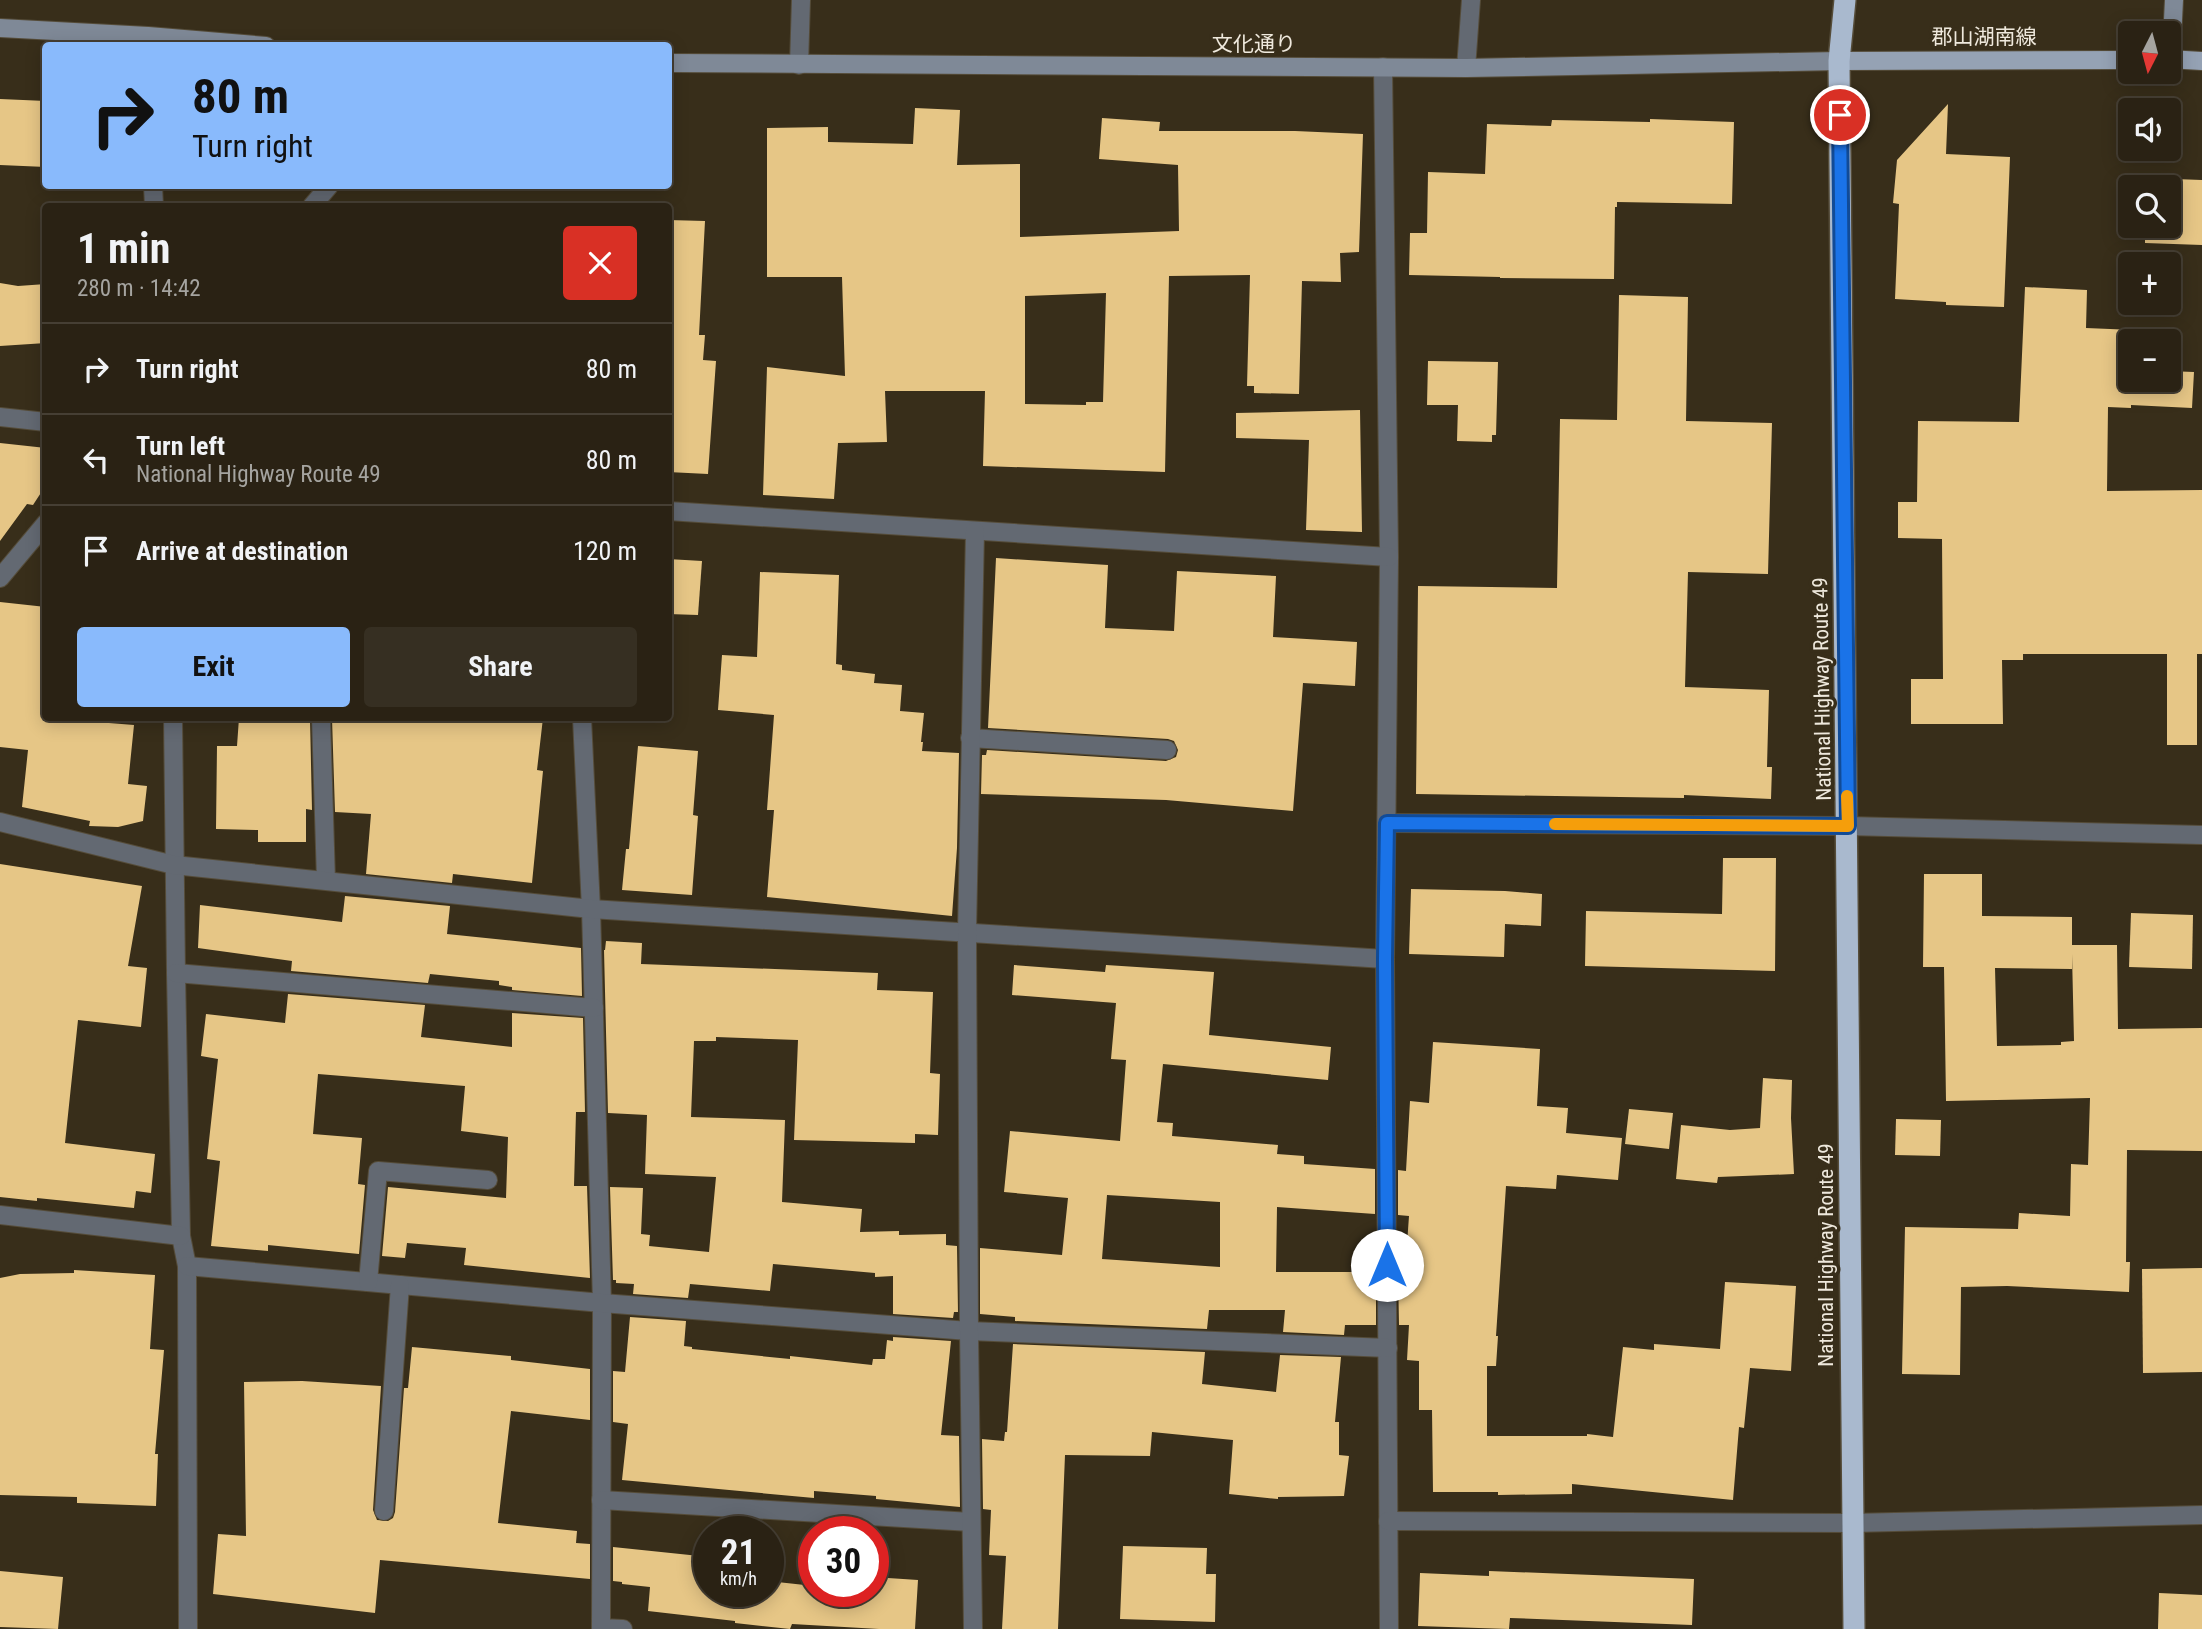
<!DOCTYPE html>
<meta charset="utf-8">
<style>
:root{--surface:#2a2214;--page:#362f22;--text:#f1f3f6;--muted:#a5a4a0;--line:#463f34;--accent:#89bafc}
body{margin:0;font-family:"Roboto Condensed","Noto Sans JP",sans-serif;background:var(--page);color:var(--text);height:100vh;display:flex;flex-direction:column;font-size:26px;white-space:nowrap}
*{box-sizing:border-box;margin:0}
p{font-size:23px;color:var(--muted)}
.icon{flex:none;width:38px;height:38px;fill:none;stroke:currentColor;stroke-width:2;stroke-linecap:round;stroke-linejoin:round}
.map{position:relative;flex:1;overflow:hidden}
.sheet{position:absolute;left:42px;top:203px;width:630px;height:518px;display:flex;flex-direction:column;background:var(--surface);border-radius:7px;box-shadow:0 4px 18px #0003,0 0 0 2px var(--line)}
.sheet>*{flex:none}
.banner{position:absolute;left:42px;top:42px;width:630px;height:147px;border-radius:7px;box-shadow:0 4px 18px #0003,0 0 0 2px var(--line);background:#89bafc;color:#111;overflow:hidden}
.needle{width:46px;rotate:186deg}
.fabs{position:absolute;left:2118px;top:21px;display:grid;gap:14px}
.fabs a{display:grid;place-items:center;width:63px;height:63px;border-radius:7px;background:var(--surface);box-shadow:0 4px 18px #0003,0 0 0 2px var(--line);font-size:35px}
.speed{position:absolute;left:693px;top:1516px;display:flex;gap:14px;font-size:35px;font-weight:700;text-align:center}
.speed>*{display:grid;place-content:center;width:91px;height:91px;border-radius:50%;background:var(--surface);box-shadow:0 4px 18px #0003,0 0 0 2px var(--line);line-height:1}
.speed small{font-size:18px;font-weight:400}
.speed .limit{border:10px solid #d22;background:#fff;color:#111}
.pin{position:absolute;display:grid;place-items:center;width:60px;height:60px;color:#fff;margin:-30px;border:4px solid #fff;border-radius:50%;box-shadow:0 2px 7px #0007}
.me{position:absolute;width:77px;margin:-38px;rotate:0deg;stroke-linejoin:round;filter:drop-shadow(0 0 5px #0008)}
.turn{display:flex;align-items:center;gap:24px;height:147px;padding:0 35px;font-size:32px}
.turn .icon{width:91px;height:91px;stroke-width:2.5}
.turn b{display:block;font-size:49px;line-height:60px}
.round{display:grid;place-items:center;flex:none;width:74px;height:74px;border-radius:7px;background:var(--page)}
.summary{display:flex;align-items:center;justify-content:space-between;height:119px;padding:0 35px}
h1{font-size:42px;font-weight:700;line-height:52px}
.cta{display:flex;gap:14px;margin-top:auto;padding:14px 35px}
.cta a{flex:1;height:80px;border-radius:7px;background:var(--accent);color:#111;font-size:28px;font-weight:700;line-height:80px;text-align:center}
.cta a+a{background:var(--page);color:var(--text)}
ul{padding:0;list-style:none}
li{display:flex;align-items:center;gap:21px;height:91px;padding:0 35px;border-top:2px solid var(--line)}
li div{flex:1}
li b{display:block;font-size:26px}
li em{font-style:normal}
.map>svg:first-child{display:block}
.building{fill:#e6c686;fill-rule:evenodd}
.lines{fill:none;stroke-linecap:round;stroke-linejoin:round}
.street-casing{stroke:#554c39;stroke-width:20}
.secondary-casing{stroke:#554c39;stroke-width:20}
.primary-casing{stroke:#554c39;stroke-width:20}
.highway-casing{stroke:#554c39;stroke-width:24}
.street{stroke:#636972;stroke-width:18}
.secondary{stroke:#7f8997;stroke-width:18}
.primary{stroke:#95a2b4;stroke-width:18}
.highway{stroke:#a9b9ce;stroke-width:21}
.route-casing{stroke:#114b97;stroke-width:18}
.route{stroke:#1a73e8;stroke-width:12}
.slow{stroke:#f59e0b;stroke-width:12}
.labels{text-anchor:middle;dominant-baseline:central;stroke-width:7;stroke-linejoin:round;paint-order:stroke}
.street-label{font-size:21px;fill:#efe9dd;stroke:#382e1a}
</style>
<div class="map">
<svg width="2202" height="1629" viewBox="0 0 2202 1629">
<rect width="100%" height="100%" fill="#382e1a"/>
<g class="building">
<path d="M 0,99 L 46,101 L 46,167 L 0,165 Z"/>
<path d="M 1948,104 L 1946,154 L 2010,157 L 2004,307 L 1946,305 L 1946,302 L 1895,299 L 1899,204 L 1893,203 L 1897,160 Z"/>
<path d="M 915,108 L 960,110 L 957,165 L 1020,164 L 1020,237 L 1179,231 L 1178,165 L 1099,159 L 1102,118 L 1160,122 L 1159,131 L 1295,131 L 1363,134 L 1359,252 L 1340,253 L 1341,282 L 1302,281 L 1299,394 L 1254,393 L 1254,386 L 1247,386 L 1250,275 L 1169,276 L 1165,472 L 983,466 L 985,391 L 885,391 L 887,442 L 838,443 L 834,499 L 763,495 L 767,367 L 845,376 L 842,277 L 767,277 L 767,128 L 828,127 L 828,142 L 913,144 ZM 1106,293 L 1103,402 L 1086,402 L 1086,405 L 1025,404 L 1025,296 Z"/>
<path d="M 1650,119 L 1734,122 L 1732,204 L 1617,202 L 1617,207 L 1615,207 L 1614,279 L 1500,278 L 1500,277 L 1409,275 L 1410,233 L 1427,233 L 1428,172 L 1485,174 L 1487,124 L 1551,126 L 1552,120 L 1650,122 Z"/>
<path d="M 2147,178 L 2202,180 L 2202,245 L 2145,243 L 2145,226 L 2168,226 L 2168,187 L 2147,187 Z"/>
<path d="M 668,220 L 705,221 L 699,335 L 705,335 L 703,360 L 716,361 L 708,474 L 668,472 L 668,360 L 670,328 L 668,328 Z"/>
<path d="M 0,283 L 18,286 L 46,284 L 46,343 L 0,346 Z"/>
<path d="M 2025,287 L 2087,290 L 2086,328 L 2134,330 L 2134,341 L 2130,341 L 2130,380 L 2168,380 L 2168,371 L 2194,372 L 2192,408 L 2131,405 L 2131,408 L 2108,407 L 2107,491 L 2202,490 L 2202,654 L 2197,654 L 2197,745 L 2167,745 L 2167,654 L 2023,654 L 2023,660 L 2002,660 L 2003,724 L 1911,724 L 1911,679 L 1943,679 L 1942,539 L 1898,538 L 1898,502 L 1917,502 L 1918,421 L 2019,422 Z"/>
<path d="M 1619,295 L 1688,297 L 1686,421 L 1772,423 L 1768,574 L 1688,572 L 1685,687 L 1769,690 L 1767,767 L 1772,767 L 1771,799 L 1684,795 L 1684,798 L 1416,794 L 1418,586 L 1557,588 L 1560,419 L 1617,420 Z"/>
<path d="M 1428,361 L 1498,362 L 1496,435 L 1492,435 L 1492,442 L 1457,441 L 1458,405 L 1427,405 Z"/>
<path d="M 1360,410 L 1362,532 L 1306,530 L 1309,440 L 1236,438 L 1236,413 Z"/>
<path d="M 0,443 L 46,448 L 46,485 L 33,505 L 27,504 L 0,541 Z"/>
<path d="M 996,558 L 1108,565 L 1105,628 L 1174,631 L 1177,571 L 1276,576 L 1273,637 L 1357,642 L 1355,686 L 1303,683 L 1293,811 L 1166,800 L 981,794 L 982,755 L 986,755 L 987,750 L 1166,761 L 1176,757 L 1178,750 L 1174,741 L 1168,739 L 988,728 Z"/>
<path d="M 668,559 L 702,561 L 698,615 L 668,614 Z"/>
<path d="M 760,572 L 839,575 L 836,664 L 842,665 L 842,670 L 875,674 L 874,683 L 902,685 L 900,711 L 924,713 L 921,742 L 923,742 L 922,751 L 959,753 L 957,848 L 952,916 L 767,897 L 774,810 L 767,810 L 774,715 L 718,710 L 722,655 L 757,657 Z"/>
<path d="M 0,602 L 46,607 L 46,718 L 134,725 L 128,784 L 147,786 L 143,821 L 118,827 L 89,826 L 90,821 L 22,807 L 28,750 L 0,747 Z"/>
<path d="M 239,718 L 310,718 L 312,810 L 306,809 L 306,842 L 258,842 L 258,830 L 216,829 L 217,746 L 237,746 Z"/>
<path d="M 332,718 L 543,718 L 537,770 L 543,771 L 532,883 L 453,874 L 452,883 L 366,874 L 371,814 L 335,812 Z"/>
<path d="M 638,746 L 698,751 L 693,815 L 698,816 L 692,895 L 622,890 L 626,849 L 629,849 Z"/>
<path d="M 1723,858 L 1776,858 L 1775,971 L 1585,966 L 1586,911 L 1722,914 Z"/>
<path d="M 0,864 L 142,886 L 128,966 L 147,968 L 141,1027 L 78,1020 L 65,1143 L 155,1154 L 151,1193 L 136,1191 L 134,1208 L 37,1198 L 37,1201 L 0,1197 Z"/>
<path d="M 1924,874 L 1982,874 L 1982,916 L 2072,917 L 2072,945 L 2117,945 L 2118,1029 L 2202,1028 L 2202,1151 L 2127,1150 L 2126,1262 L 2130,1262 L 2129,1292 L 2007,1286 L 1961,1287 L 1960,1375 L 1902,1374 L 1905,1227 L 2018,1229 L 2019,1213 L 2070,1216 L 2071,1164 L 2088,1165 L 2090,1098 L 1946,1101 L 1944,967 L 1923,967 ZM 2072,954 L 2074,1041 L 2061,1042 L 2061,1045 L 1997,1046 L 1995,968 L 2072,969 Z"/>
<path d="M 1411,889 L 1505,891 L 1542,894 L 1541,926 L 1505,924 L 1504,957 L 1409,954 Z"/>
<path d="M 345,896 L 450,906 L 447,934 L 581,948 L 582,996 L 512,990 L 512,987 L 499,985 L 499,981 L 430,974 L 428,983 L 291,971 L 292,961 L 198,948 L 200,905 L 342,922 Z"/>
<path d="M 2131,913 L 2193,915 L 2192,969 L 2129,967 Z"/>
<path d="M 606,941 L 642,943 L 641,964 L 878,973 L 877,990 L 933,992 L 930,1073 L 940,1074 L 938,1135 L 915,1134 L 915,1143 L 794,1140 L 798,1040 L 716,1037 L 716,1041 L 694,1041 L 691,1117 L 785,1120 L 782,1202 L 862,1209 L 860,1232 L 899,1231 L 899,1235 L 946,1234 L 946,1245 L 957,1246 L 958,1312 L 954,1312 L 953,1318 L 893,1314 L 893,1276 L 875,1277 L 875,1273 L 773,1264 L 770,1291 L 690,1284 L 688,1298 L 633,1294 L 634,1284 L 616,1283 L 616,1280 L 613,1280 L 610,1187 L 643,1188 L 641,1234 L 650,1235 L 649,1246 L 709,1252 L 716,1177 L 645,1174 L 647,1115 L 608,1113 L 604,950 L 605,950 Z"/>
<path d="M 1014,965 L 1105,972 L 1106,965 L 1214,972 L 1209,1035 L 1331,1047 L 1328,1080 L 1163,1064 L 1157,1122 L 1173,1123 L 1172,1136 L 1278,1145 L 1277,1154 L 1304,1156 L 1304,1164 L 1375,1169 L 1375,1214 L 1277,1207 L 1276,1272 L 1376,1272 L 1376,1325 L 1345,1325 L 1344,1335 L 1283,1332 L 1285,1310 L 1209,1310 L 1207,1329 L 1015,1321 L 1015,1317 L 980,1314 L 980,1248 L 1062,1255 L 1068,1198 L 1004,1192 L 1010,1131 L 1120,1141 L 1126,1060 L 1111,1059 L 1116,1003 L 1012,995 ZM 1107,1195 L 1220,1202 L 1220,1267 L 1102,1259 Z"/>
<path d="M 288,994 L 425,1005 L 421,1037 L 512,1047 L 512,1013 L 583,1018 L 585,1112 L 576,1112 L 574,1186 L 587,1186 L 590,1278 L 464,1265 L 466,1248 L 407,1243 L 405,1258 L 382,1256 L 388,1187 L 506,1198 L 508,1137 L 461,1131 L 465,1086 L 318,1074 L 313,1134 L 362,1138 L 358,1184 L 365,1185 L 359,1254 L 268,1245 L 268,1251 L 211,1246 L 220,1161 L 207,1159 L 218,1059 L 201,1056 L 206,1014 L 285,1023 Z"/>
<path d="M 1433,1042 L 1540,1049 L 1537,1106 L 1568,1108 L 1566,1133 L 1622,1138 L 1618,1180 L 1557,1175 L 1556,1189 L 1506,1186 L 1496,1336 L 1498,1336 L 1496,1366 L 1487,1366 L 1487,1436 L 1587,1436 L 1587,1434 L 1613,1437 L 1623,1347 L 1654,1350 L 1654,1344 L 1720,1349 L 1725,1282 L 1796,1286 L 1791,1371 L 1750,1368 L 1744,1428 L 1739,1427 L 1733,1500 L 1572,1484 L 1572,1494 L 1498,1495 L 1498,1492 L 1433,1492 L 1432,1410 L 1419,1410 L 1419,1361 L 1407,1360 L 1409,1325 L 1399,1325 L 1398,1272 L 1405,1272 L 1409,1216 L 1398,1215 L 1398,1170 L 1406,1171 L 1410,1101 L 1429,1103 Z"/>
<path d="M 1763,1078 L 1792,1080 L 1791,1118 L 1794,1174 L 1718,1177 L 1717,1183 L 1676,1179 L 1681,1125 L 1730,1130 L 1760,1128 Z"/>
<path d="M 1629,1109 L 1673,1113 L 1669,1149 L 1625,1144 Z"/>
<path d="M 1896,1119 L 1941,1120 L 1940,1156 L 1895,1155 Z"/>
<path d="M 2202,1268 L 2202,1372 L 2143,1373 L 2142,1269 Z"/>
<path d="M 74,1270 L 155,1275 L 150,1349 L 164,1350 L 155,1454 L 158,1454 L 156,1506 L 77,1503 L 77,1497 L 0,1495 L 0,1278 L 20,1274 L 74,1273 Z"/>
<path d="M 630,1317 L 686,1321 L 684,1346 L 692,1347 L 692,1349 L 790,1359 L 790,1356 L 872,1365 L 873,1359 L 885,1359 L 887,1340 L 893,1341 L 893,1337 L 951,1341 L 941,1435 L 959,1436 L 960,1507 L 876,1499 L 876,1496 L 814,1491 L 814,1498 L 622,1480 L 628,1424 L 613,1422 L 613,1371 L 625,1372 Z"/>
<path d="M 1013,1344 L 1205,1352 L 1202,1384 L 1276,1392 L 1280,1355 L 1341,1357 L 1335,1422 L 1339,1422 L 1339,1455 L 1349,1456 L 1344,1496 L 1278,1497 L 1278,1499 L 1229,1494 L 1233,1440 L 1152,1432 L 1150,1456 L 1065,1455 L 1058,1629 L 1002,1629 L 1006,1556 L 989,1555 L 991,1510 L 983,1509 L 982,1439 L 1004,1441 L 1005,1432 L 1007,1432 Z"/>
<path d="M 412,1347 L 511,1356 L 511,1360 L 590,1369 L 590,1420 L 511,1411 L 498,1523 L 577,1531 L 576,1543 L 590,1544 L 590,1579 L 380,1560 L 375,1613 L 213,1594 L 218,1534 L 246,1536 L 244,1382 L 302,1381 L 381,1386 L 373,1510 L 377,1520 L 388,1521 L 393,1518 L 395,1512 L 404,1388 L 408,1388 Z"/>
<path d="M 1123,1546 L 1207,1548 L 1206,1574 L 1216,1574 L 1215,1622 L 1120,1619 Z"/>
<path d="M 613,1547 L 709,1557 L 709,1591 L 768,1591 L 768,1581 L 814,1586 L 814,1591 L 873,1591 L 873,1577 L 918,1580 L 915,1629 L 879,1629 L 792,1624 L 790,1629 L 735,1623 L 735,1621 L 648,1611 L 650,1587 L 622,1584 L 622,1582 L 613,1581 Z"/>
<path d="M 0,1571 L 63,1577 L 58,1629 L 0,1627 Z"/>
<path d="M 1489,1571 L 1694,1579 L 1692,1625 L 1510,1618 L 1509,1629 L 1418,1626 L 1420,1573 L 1489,1576 Z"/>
<path d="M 2159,1593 L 2202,1595 L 2202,1629 L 2158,1629 Z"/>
</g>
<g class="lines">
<defs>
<g id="street">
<path d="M 799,65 L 801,0"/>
<path d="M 1383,67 L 1389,557 L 1385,959 L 1389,1629"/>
<path d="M 1466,68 L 1471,0"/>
<path d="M 153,186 L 154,206"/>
<path d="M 312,206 L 329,186"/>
<path d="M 0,417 L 46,422"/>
<path d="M 668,511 L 1389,557"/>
<path d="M 0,578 L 46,523"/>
<path d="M 173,718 L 176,973 L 181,1236 L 187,1266 L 188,1629"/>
<path d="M 321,718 L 326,880"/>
<path d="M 582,718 L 591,909 L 602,1303 L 601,1628 L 623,1629"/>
<path d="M 970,738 L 1167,750"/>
<path d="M 0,822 L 174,865 L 591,909 L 1385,959"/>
<path d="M 1387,823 L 1848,826 L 2202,835"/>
<path d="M 176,973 L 594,1008"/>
<path d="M 0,1215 L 181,1236"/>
<path d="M 187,1266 L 602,1303 L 969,1331 L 1388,1348"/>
<path d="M 368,1282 L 378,1171 L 488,1180"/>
<path d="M 601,1500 L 971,1522"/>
<path d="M 384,1511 L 400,1285"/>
<path d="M 1388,1521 L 1852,1523 L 2202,1515"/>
<path d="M 973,1629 L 969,1331 L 967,932 L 975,531"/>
</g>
<g id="secondary">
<path d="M 0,28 L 148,36 L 266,46"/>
<path d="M 2171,59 L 2174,0"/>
<path d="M 668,63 L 1466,68 L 1839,61"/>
</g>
<g id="primary">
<path d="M 2168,59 L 2202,61"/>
<path d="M 1839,61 L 2130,60"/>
</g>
<path id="highway" d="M 1845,0 L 1839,61 L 1854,1629"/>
</defs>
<use href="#street" class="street-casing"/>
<use href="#secondary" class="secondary-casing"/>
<use href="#primary" class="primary-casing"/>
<use href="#highway" class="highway-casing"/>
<use href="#street" class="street"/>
<use href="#secondary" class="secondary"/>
<use href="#primary" class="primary"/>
<use href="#highway" class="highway"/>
</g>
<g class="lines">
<defs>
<path id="route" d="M 1387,1265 L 1385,959 L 1387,823 L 1848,826 L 1840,115"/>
</defs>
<use href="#route" class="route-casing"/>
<use href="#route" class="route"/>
<path class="slow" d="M 1555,824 L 1848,826 L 1847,796"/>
</g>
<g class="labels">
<g class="street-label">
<text x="1984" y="37">郡山湖南線</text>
<text x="1254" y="44">文化通り</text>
<text transform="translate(1822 689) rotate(-91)">National Highway Route 49</text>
<text transform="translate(1826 1255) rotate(-90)">National Highway Route 49</text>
</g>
</g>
</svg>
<div class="fabs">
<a><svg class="needle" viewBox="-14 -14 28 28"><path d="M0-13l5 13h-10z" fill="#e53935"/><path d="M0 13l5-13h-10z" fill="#a5a4a0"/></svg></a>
<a><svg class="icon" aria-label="sound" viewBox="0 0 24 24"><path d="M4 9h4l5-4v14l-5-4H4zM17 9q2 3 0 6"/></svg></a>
<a><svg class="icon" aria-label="search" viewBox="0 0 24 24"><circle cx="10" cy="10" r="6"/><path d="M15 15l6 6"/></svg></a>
<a>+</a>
<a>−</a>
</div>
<div class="speed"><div>21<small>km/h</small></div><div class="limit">30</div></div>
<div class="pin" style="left:1840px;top:115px;background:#d93025"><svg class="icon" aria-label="arrive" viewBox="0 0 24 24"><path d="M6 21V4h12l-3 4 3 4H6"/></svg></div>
<svg class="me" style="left:1387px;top:1265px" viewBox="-20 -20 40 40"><circle r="19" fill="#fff"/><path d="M0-13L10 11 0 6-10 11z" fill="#1a73e8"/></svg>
<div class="banner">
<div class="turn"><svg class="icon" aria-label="right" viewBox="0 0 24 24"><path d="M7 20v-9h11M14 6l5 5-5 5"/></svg><div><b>80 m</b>Turn right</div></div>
</div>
<section class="sheet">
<div class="summary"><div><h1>1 min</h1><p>280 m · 14:42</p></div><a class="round" style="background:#d93025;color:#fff"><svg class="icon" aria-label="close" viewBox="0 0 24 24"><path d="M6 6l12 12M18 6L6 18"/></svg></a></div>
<ul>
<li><svg class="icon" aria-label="right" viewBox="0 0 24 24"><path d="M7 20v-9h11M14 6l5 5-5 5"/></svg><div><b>Turn right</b></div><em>80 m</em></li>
<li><svg class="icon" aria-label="left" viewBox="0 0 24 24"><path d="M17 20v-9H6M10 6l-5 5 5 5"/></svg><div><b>Turn left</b><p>National Highway Route 49</p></div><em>80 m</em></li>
<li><svg class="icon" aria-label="arrive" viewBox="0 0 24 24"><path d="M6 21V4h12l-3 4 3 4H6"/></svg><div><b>Arrive at destination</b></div><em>120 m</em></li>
</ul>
<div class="cta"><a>Exit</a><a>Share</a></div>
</section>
</div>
